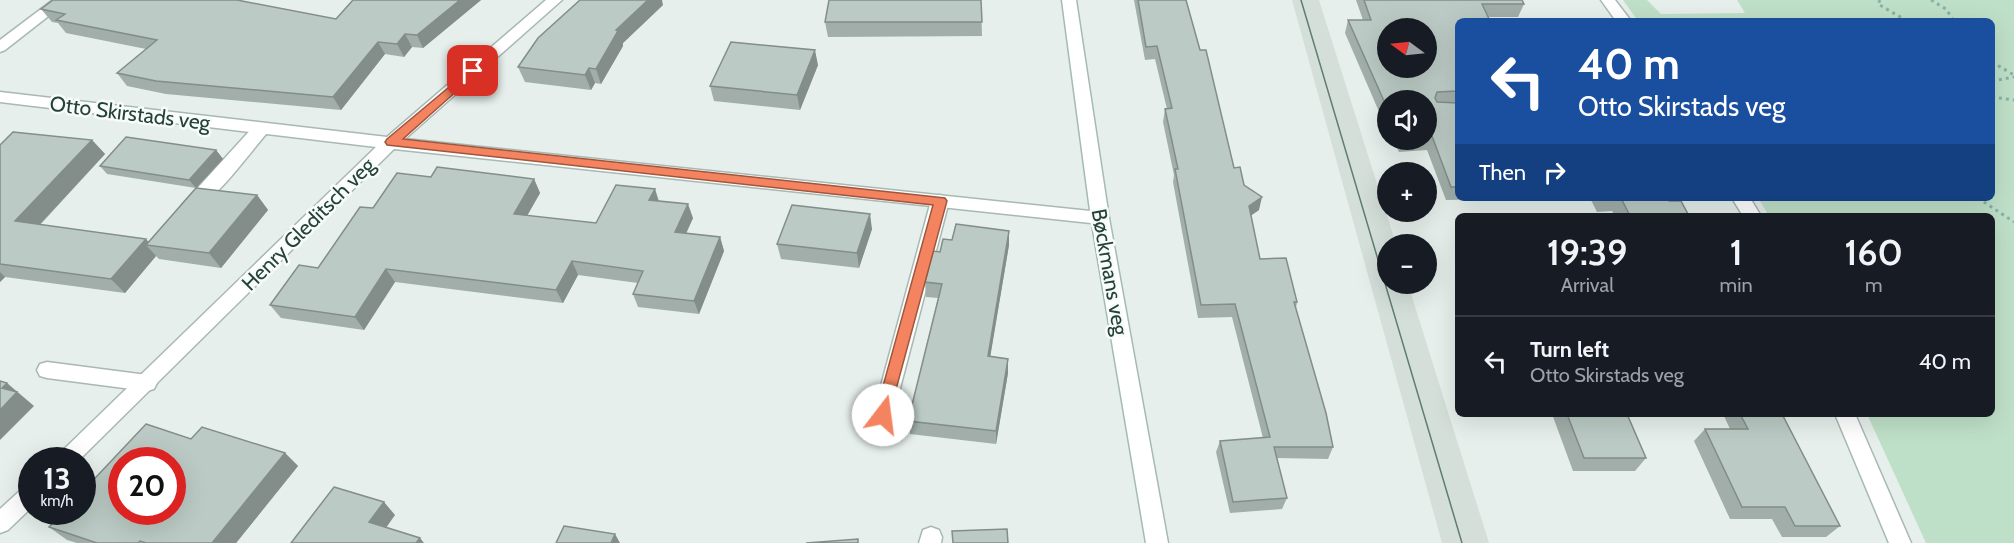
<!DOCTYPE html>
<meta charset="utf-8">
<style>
:root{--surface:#171b24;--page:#242831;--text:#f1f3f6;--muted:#9ea1a6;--line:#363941}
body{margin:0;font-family:Cabin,sans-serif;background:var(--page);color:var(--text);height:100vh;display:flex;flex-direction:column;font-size:22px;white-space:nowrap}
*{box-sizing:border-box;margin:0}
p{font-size:20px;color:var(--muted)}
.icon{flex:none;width:33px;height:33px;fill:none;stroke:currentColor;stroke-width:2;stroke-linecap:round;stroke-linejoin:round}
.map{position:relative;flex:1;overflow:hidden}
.panel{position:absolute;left:1455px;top:213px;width:540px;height:204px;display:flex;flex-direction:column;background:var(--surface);border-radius:9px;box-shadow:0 6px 24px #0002}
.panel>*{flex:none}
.banner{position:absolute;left:1455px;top:18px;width:540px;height:183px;border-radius:9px;box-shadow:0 6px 24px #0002;background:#1a4fa0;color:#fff;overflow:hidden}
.needle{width:39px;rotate:285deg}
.controls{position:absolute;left:1377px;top:18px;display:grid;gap:12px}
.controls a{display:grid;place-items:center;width:60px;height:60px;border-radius:50%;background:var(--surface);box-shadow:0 6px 24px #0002;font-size:30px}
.speed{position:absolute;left:18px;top:447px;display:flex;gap:12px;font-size:30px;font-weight:700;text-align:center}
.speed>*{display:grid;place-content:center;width:78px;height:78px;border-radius:50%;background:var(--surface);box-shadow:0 6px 24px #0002;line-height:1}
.speed small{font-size:15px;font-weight:400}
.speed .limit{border:9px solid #d22;background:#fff;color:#111}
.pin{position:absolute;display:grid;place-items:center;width:51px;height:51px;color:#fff;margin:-26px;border-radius:12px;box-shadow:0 3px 9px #0006}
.me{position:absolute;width:66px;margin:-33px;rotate:15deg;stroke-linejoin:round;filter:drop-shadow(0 0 4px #0008)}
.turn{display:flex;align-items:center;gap:21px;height:126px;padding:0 24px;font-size:27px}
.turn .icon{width:78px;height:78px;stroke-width:2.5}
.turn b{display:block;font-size:42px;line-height:51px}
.then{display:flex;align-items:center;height:57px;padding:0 24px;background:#0003;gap:12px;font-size:22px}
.eta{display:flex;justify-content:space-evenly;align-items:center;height:102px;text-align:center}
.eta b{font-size:36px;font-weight:600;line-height:42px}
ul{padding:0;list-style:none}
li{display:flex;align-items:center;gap:18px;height:90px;padding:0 24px;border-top:2px solid var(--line)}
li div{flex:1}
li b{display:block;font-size:22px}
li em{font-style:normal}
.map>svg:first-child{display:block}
.built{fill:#d4dfda}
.green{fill:#bfe0c8}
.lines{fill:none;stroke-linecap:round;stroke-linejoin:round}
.service-casing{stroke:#a8b8b2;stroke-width:3}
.minor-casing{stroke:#a8b8b2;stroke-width:3}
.secondary-casing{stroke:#a4bbb3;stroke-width:3}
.path{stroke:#86b3a5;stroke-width:3;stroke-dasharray:3 4;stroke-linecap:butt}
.service{fill:#fff;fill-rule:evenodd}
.minor{fill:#fff;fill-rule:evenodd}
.secondary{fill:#fff;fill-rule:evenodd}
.tram{stroke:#5f7d75;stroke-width:1.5}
.wall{fill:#a1aea9}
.shaded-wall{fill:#838d89}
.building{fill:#bbcac4;stroke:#838d89;stroke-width:1.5;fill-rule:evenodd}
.route{fill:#f4845f;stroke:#9f563e;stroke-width:1.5}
.labels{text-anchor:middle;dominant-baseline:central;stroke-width:5;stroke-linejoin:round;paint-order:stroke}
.street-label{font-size:21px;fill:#24423a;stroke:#f7fbf9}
</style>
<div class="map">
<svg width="2014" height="543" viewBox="0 0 2014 543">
<rect width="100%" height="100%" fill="#e6efeb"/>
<path class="built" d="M 1292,0 L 1319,0 L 1396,244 L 1388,244 L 1388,284 L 1408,284 L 1489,543 L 1442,543 Z"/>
<path class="green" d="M 1623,0 L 1647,0 L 1661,14 L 1745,13 L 1737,0 L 2014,0 L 2014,543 L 1926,543 L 1867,414 L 1992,414 L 1992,216 L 1769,216 L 1758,198 L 1992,198 L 1992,21 L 1638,21 Z"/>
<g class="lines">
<defs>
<g id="service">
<path d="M 261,124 L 267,125 L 269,129 L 267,133 C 248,155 221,193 198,208 C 194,211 190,211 185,209 L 182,205 L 255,125 Z"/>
<path d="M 940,195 L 946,197 L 949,201 L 893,415 L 890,421 L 883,423 L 876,421 L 873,415 L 931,201 L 934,197 Z"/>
<path d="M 47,362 L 147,375 L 154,377 L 157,383 L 154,389 L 147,391 L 47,378 L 40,376 L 37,370 L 40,364 Z"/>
</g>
<g id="minor">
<path d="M 53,0 L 69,0 L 5,50 L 0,52 L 0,40 Z"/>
<path d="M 546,0 L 562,0 L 405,139 L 1100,212 L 1106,214 L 1109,218 L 1106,222 L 1100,224 L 394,149 L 79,460 L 56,460 L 59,454 L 376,147 L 0,102 L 0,92 L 387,137 Z"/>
<path d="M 1601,0 L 1615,0 L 1631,21 L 1616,21 Z"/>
<path d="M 1732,198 L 1750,198 L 1761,216 L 1743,216 Z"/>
<path d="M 1835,414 L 1855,414 L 1911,543 L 1889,543 Z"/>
<path d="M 32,484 L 32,507 L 8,530 L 0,533 L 0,509 L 25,486 Z"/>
<path d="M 931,527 L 939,530 L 942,537 L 941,543 L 919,543 L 923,530 Z"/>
</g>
<path id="secondary" d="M 1062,0 L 1076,0 L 1109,218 L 1168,543 L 1146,543 L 1091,218 Z"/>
</defs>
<use href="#service" class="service-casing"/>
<use href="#minor" class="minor-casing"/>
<use href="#secondary" class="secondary-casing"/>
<g class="path">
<path d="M 1880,0 L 1878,4 L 1907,21"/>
<path d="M 1931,0 L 1946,9 L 1954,21"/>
<path d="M 1992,62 L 2014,75"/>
<path d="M 1992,81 L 2014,77"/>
<path d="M 1992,97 L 2014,100"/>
<path d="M 1978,198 L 2014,222"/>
</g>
<use href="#service" class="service"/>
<use href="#minor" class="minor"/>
<use href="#secondary" class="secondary"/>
<path class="tram" d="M 1301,0 L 1462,543"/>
</g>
<g class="wall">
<path d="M 353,0 L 481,0 L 423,48 L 412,47 L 404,57 L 385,54 L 341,110 L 166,94 L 127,86 L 117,73 L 146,49 L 66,33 L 58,23 L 52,22 L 41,9 L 336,19 Z"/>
<path d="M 981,0 L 982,36 L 828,37 L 825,22 Z"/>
<path d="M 1134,0 L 1186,0 L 1234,168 L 1259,210 L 1251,215 L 1260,259 L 1297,302 L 1296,308 L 1333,447 L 1328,459 L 1277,458 L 1287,498 L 1282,509 L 1230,513 L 1216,452 L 1220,441 L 1263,438 L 1232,317 L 1198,318 L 1173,182 L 1174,175 L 1163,122 L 1165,109 L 1167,109 L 1155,59 L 1145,60 Z"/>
<path d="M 1356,0 L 1522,0 L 1524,4 L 1518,17 L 1488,17 L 1458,21 L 1458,198 L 1507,198 L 1507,199 L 1446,200 L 1427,150 L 1399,152 L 1393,140 L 1426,140 L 1426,100 L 1388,100 L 1388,130 L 1380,114 L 1345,33 L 1348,20 L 1363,20 Z"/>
<path d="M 663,5 L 623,43 L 623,46 L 601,84 L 595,83 L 591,90 L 525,82 L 518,67 Z"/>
<path d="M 818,65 L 800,110 L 714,101 L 710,86 Z"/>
<path d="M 92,140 L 105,154 L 40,225 L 149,242 L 196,188 L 107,174 L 100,166 L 216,150 L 223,159 L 197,188 L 257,195 L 268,210 L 221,268 L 159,259 L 156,256 L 125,293 L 5,277 L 0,282 L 0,145 Z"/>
<path d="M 431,177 L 534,179 L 540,193 L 527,216 L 596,223 L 655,189 L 659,201 L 693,218 L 686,234 L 720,237 L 724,251 L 699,314 L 638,307 L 633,294 L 638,283 L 578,275 L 563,303 L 395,282 L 364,330 L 281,318 L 270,305 L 318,268 L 373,208 Z"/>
<path d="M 1590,198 L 1668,198 L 1669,201 L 1689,216 L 1615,216 L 1612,211 L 1597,212 Z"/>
<path d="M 872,229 L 859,268 L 781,259 L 777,244 Z"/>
<path d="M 1009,231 L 1009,245 L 990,357 L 1008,373 L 996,444 L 910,434 L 908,421 L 938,298 L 926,297 L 925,282 L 940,252 L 952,240 Z"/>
<path d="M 1552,414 L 1627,414 L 1646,458 L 1635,471 L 1573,471 Z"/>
<path d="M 1726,414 L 1740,414 L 1840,526 L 1826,537 L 1782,537 L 1772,519 L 1730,519 L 1694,441 L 1705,429 L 1730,429 L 1724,416 Z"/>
<path d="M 191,439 L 285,453 L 298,466 L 236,543 L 77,543 L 67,540 L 49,527 Z"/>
</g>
<g class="shaded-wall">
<path d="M 460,0 L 481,0 L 423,48 L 417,35 Z"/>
<path d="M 648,0 L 662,0 L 663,5 L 623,43 L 623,46 L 601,84 L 596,69 L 616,30 Z"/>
<path d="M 405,34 L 412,47 L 404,57 L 397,44 Z"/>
<path d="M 378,42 L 385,54 L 341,110 L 333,97 Z"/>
<path d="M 815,50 L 818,65 L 800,110 L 797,95 Z"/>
<path d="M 589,68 L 595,83 L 591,90 L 585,75 Z"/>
<path d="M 92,140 L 105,154 L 29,236 L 15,221 Z"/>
<path d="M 216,150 L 223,159 L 196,188 L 189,180 Z"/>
<path d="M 534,179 L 540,193 L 520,228 L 514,214 Z"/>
<path d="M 655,189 L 659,203 L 649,200 Z"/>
<path d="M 257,195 L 268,210 L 221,268 L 209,253 Z"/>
<path d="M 1262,197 L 1259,210 L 1246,219 L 1249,206 Z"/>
<path d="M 688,204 L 693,218 L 680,246 L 675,232 Z"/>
<path d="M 870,214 L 872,229 L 859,268 L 857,253 Z"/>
<path d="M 1009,231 L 1009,245 L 988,370 L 988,356 Z"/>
<path d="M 720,237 L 724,251 L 699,314 L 694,301 Z"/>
<path d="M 146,239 L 152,246 L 146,245 L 156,256 L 125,293 L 111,279 Z"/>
<path d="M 572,261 L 578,275 L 563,303 L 556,290 Z"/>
<path d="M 386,269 L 395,282 L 364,330 L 355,317 Z"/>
<path d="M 0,272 L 5,277 L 0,282 Z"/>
<path d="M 1008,359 L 1008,373 L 996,444 L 996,431 Z"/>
<path d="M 7,383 L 34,406 L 0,440 L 0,410 L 2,388 Z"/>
<path d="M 285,453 L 298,466 L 236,543 L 212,543 Z"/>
<path d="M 384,502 L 395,515 L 381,535 L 369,522 Z"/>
<path d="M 615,534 L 620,543 L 611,543 Z"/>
<path d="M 420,538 L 424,543 L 416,543 Z"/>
</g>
<g class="building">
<path d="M 53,0 L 237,0 L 336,19 L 353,0 L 460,0 L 417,35 L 405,34 L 397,44 L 378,42 L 333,97 L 156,81 L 117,73 L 157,40 L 56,20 L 65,14 L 41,9 Z"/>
<path d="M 580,0 L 648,0 L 616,30 L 618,31 L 596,69 L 589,68 L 585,75 L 518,67 L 538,38 Z"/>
<path d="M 829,0 L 981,0 L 982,22 L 825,22 Z"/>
<path d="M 1138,0 L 1186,0 L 1200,50 L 1206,50 L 1234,168 L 1240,167 L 1244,185 L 1262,197 L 1249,206 L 1260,259 L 1286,258 L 1297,302 L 1294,302 L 1326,413 L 1333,447 L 1274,447 L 1287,498 L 1233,502 L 1220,441 L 1270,437 L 1235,304 L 1201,305 L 1175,169 L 1178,169 L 1165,109 L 1172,108 L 1157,46 L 1146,47 Z"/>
<path d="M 1364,0 L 1522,0 L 1524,4 L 1482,4 L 1490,21 L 1458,21 L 1458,91 L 1437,92 L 1435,98 L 1437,102 L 1458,103 L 1458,187 L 1451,187 L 1432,136 L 1426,137 L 1426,100 L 1388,100 L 1388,107 L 1384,101 L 1348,20 L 1371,20 ZM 1388,28 L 1426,28 L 1426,68 L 1388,68 Z"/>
<path d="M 731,42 L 815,50 L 797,95 L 710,86 Z"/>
<path d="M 13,132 L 92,140 L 15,221 L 146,239 L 111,279 L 0,264 L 0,145 Z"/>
<path d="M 126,137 L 216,150 L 189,180 L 100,166 Z"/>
<path d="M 437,167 L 534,179 L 514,214 L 596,223 L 616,185 L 655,189 L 649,200 L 688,204 L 675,232 L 720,237 L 694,301 L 633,294 L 643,271 L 572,261 L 556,290 L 386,269 L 355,317 L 270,305 L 299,265 L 318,268 L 360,207 L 373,208 L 397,173 L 431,177 Z"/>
<path d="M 196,188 L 257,195 L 209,253 L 146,245 Z"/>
<path d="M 1621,198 L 1668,198 L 1669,201 L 1681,201 L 1689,216 L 1630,216 Z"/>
<path d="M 792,205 L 870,214 L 857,253 L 777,244 Z"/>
<path d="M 956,224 L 1009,231 L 988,356 L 1008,359 L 996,431 L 908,421 L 942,284 L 925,282 L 933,251 L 940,252 L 943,239 L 952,240 Z"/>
<path d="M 0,381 L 7,383 L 2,388 L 17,392 L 0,410 Z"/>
<path d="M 1567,414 L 1627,414 L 1646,458 L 1584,458 Z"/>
<path d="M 1740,414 L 1782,414 L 1840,526 L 1795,526 L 1785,507 L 1742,507 L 1705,429 L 1748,429 Z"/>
<path d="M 146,424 L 191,439 L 202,427 L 285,453 L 212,543 L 146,543 L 140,541 L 138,543 L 97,543 L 49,527 L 64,512 L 82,512 L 82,492 ZM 122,460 L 172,460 L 172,512 L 122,512 Z"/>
<path d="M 334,487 L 384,502 L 369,522 L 420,538 L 416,543 L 291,543 Z"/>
<path d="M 564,526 L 615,534 L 611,543 L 556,543 Z"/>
<path d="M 1007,529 L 1008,543 L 953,543 L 952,531 Z"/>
<path d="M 858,539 L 858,543 L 806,543 Z"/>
</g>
<path class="route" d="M 473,67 L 477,68 L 477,73 L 403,139 L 945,198 L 947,201 L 888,419 L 883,421 L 878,419 L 875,415 L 933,205 L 387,145 L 385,142 L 387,139 Z"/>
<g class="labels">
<g class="street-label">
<text transform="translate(130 113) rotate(7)">Otto Skirstads veg</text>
<text transform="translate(308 224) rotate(-45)">Henry Gleditsch veg</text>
<text transform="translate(1110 272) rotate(80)">Bøckmans veg</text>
</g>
</g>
</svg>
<div class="controls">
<a><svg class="needle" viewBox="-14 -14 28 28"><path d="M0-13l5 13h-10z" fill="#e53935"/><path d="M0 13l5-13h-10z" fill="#9ea1a6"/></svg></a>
<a><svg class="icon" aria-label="sound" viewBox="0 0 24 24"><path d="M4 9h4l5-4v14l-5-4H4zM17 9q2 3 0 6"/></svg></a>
<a>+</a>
<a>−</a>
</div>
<div class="speed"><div>13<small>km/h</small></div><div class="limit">20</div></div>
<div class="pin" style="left:473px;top:71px;background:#d93025"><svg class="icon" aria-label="arrive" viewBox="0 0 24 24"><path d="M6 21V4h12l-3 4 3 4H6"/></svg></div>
<svg class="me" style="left:883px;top:415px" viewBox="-20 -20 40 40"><circle r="19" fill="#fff"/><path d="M0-13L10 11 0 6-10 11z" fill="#f4845f"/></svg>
<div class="banner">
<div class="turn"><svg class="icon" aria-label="left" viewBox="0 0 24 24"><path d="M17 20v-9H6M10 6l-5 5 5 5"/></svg><div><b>40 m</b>Otto Skirstads veg</div></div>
<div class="then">Then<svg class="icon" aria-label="right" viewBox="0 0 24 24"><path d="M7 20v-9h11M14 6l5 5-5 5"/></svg></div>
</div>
<section class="panel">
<div class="eta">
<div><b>19:39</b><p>Arrival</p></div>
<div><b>1</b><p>min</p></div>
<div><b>160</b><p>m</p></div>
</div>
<ul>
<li><svg class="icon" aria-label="left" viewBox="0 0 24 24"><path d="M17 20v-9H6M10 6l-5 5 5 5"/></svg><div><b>Turn left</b><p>Otto Skirstads veg</p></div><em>40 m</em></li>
</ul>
</section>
</div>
